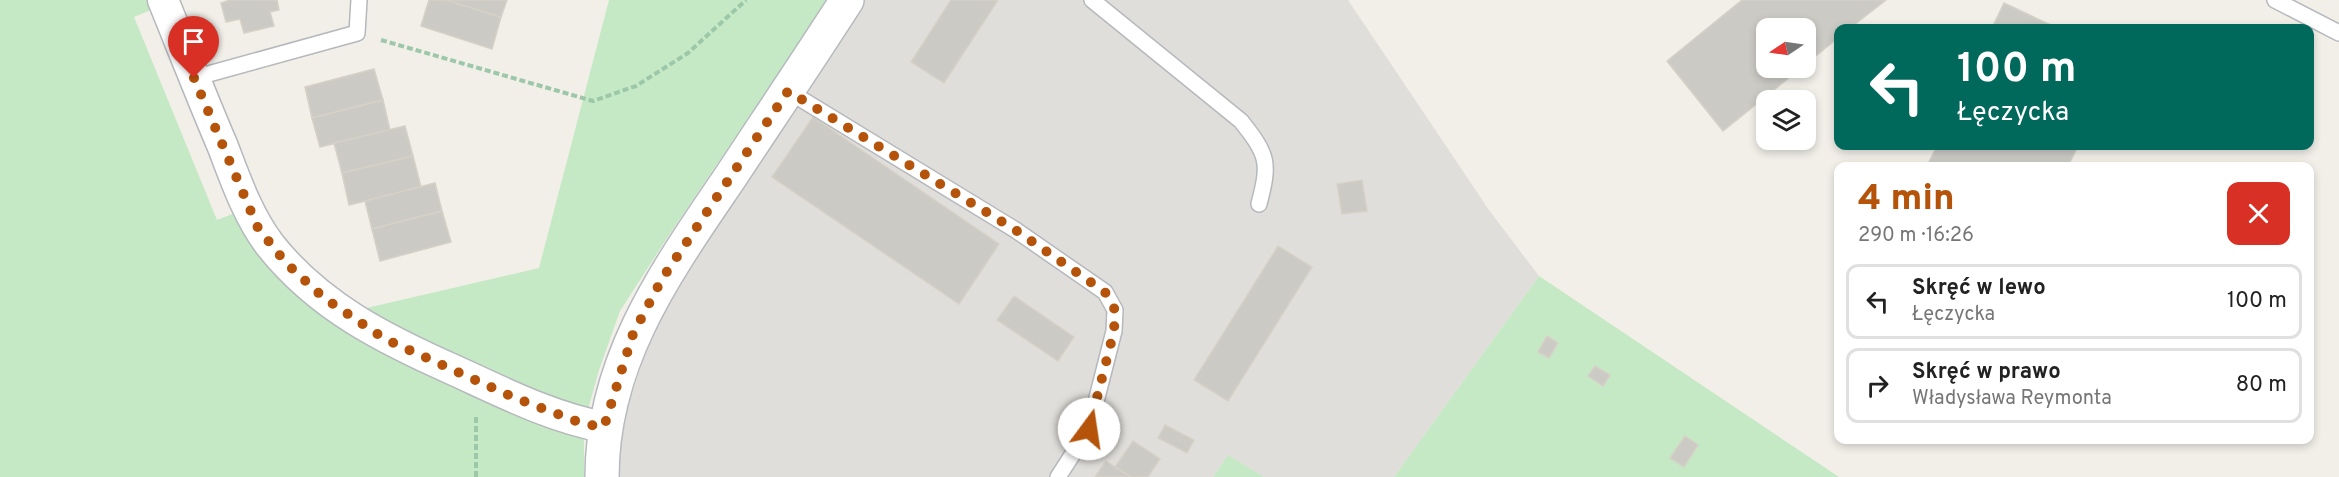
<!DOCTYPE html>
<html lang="pl">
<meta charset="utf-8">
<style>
:root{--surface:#fff;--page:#f2f2f2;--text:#222;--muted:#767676;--line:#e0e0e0;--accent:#b45309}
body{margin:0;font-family:Overpass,sans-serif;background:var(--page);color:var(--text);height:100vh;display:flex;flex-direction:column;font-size:22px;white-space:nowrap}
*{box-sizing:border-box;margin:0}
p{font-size:20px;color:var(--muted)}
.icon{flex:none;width:33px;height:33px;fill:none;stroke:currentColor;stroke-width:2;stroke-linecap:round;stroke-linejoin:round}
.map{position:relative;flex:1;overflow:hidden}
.side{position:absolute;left:1834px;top:162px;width:480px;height:282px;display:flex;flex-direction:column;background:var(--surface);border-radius:12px;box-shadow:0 3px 9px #0003}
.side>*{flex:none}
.guide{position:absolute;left:1834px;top:24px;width:480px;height:126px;border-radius:12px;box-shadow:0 3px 9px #0003;background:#00695c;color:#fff;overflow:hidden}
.needle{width:39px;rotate:257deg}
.controls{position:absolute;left:1756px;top:18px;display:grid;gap:12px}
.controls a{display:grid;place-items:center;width:60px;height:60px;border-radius:12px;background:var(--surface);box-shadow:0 3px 9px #0003;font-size:30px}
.pin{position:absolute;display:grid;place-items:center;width:51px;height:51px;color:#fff;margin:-62px -26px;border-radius:50% 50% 50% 0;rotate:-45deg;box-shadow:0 0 6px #0007}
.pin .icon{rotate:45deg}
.me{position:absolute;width:66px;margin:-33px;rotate:14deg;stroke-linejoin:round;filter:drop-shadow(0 0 4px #0008)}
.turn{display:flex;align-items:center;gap:21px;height:126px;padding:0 24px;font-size:27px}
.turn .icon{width:78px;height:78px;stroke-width:2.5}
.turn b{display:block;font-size:42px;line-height:51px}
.round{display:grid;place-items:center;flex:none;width:63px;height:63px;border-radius:12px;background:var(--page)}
.headline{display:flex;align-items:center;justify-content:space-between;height:102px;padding:0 24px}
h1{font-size:36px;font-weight:800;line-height:45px;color:var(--accent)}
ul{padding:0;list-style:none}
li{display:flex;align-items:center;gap:18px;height:75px;margin:0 12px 9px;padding:0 12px;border:3px solid var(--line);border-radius:12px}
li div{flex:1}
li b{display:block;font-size:22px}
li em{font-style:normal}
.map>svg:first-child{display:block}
.industrial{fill:#e0deda}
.green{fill:#c5e8c5}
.building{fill:#cccac5;stroke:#d6d1c6;stroke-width:1.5}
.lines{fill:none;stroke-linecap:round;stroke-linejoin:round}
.lane-casing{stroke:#b5b8bc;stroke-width:18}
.street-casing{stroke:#b5b8bc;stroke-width:33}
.secondary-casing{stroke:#b6babf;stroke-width:36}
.path{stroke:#9cc7a9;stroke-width:4;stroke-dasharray:6 3;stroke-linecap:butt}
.lane{stroke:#fff;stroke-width:15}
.street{stroke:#fff;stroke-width:30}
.secondary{stroke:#fff;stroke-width:33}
.route{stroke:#b45309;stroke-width:10;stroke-dasharray:0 18}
</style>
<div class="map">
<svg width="2339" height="477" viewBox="0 0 2339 477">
<rect width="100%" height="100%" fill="#f1efe8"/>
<path class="industrial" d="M 864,0 L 1348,0 L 1489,210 L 1539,276 L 1394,477 L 1264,477 L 1228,455 L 1213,477 L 617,477 L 621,427 L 652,333 L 671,297 L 790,108 Z"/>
<g class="green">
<path d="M 0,0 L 163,0 L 165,4 L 134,17 L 217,220 L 248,208 L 345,313 L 539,268 L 609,0 L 828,0 L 667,238 L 620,311 L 599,370 L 584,424 L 584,477 L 0,477 Z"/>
<path d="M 1539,276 L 1839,477 L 1394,477 Z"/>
<path d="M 1228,455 L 1264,477 L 1213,477 Z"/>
</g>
<g class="building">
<path d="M 277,0 L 279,10 L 270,12 L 274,26 L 244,33 L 240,19 L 226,22 L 221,3 L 230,0 Z"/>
<path d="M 429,0 L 446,0 L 501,17 L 492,49 L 421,26 Z"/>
<path d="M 446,0 L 507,0 L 501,17 Z"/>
<path d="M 951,0 L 998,0 L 944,83 L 911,62 Z"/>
<path d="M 1742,0 L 1886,0 L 1850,28 L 1839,28 L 1839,37 L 1806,64 L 1806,28 L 1767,28 L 1767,68 L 1801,68 L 1723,131 L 1667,61 Z"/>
<path d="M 2004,3 L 2057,28 L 1992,28 Z"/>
<path d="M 374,69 L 383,100 L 312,118 L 305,87 Z"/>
<path d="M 383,100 L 390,130 L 320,147 L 312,118 Z"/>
<path d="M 813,117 L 999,244 L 959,304 L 772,177 Z"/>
<path d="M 405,126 L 413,156 L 342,173 L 334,143 Z"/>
<path d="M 1937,146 L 2078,146 L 2068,166 L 1927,166 Z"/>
<path d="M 413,156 L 421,187 L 349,205 L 342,173 Z"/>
<path d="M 1362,180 L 1367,211 L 1342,214 L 1337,184 Z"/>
<path d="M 435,183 L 442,211 L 372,229 L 365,201 Z"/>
<path d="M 442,211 L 451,242 L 380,261 L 372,229 Z"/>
<path d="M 1278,246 L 1312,267 L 1228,401 L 1194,380 Z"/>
<path d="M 1014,296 L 1074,337 L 1058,361 L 997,320 Z"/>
<path d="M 1547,336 L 1558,343 L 1549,358 L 1538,352 Z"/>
<path d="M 1595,366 L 1610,375 L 1603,386 L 1588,376 Z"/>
<path d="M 1165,425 L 1194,440 L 1187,453 L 1158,438 Z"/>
<path d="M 1685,436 L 1698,445 L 1684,467 L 1670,458 Z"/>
<path d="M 1133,441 L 1160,459 L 1148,477 L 1131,477 L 1115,467 Z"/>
<path d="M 1106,461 L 1115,467 L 1131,477 L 1095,477 Z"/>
</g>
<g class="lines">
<defs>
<g id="lane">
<path d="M 1092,0 L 1241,121 C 1268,155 1270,162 1259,204"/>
<path d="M 2275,0 L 2339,33"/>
<path d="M 194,78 L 357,33 L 359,0"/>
<path d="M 788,91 L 1014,229 L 1105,292 L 1115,310 L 1114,331 L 1089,429 L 1058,477"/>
</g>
<path id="street" d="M 163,0 C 183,49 202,98 223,147 C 236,181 248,216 270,245 C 319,307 386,340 456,371 C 504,393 553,418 604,427"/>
<path id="secondary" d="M 602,477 C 602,359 668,269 731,176 C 770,117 809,59 847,0"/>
</defs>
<use href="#lane" class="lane-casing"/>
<use href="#street" class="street-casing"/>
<use href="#secondary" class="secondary-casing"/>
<g class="path">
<path d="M 381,40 L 593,101 L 636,86 L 688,53 L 746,0"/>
<path d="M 476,477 L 476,415"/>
</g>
<use href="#lane" class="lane"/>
<use href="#street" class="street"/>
<use href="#secondary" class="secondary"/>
</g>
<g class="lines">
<path class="route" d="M 194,78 L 258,228 L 286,263 L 324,298 L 385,339 L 515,398 L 584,424 L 604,427 L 633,334 L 662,279 L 788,91 L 1014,229 L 1105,292 L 1115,310 L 1114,331 L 1089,429"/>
</g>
</svg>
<div class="controls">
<a><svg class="needle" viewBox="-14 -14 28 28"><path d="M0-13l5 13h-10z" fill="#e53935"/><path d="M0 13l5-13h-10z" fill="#767676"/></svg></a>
<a><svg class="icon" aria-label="layers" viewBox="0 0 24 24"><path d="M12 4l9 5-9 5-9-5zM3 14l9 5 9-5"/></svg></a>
</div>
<div class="pin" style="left:194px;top:78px;background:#d93025"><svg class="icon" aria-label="arrive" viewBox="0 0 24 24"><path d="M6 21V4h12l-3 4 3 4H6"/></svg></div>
<svg class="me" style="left:1089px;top:429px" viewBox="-20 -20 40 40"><circle r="19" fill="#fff"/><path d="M0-13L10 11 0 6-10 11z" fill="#b45309"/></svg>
<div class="guide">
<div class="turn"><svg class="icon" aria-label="left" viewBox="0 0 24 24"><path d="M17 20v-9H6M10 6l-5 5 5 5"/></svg><div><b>100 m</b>Łęczycka</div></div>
</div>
<section class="side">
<div class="headline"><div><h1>4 min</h1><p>290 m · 16:26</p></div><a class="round" style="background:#d93025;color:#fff"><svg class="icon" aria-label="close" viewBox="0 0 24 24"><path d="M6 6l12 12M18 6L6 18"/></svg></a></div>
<ul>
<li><svg class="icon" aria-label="left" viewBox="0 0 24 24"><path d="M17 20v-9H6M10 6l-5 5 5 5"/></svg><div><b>Skręć w lewo</b><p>Łęczycka</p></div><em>100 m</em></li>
<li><svg class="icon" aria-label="right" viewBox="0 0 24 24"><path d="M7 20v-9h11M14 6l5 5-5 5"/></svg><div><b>Skręć w prawo</b><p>Władysława Reymonta</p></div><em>80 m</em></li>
</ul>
</section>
</div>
